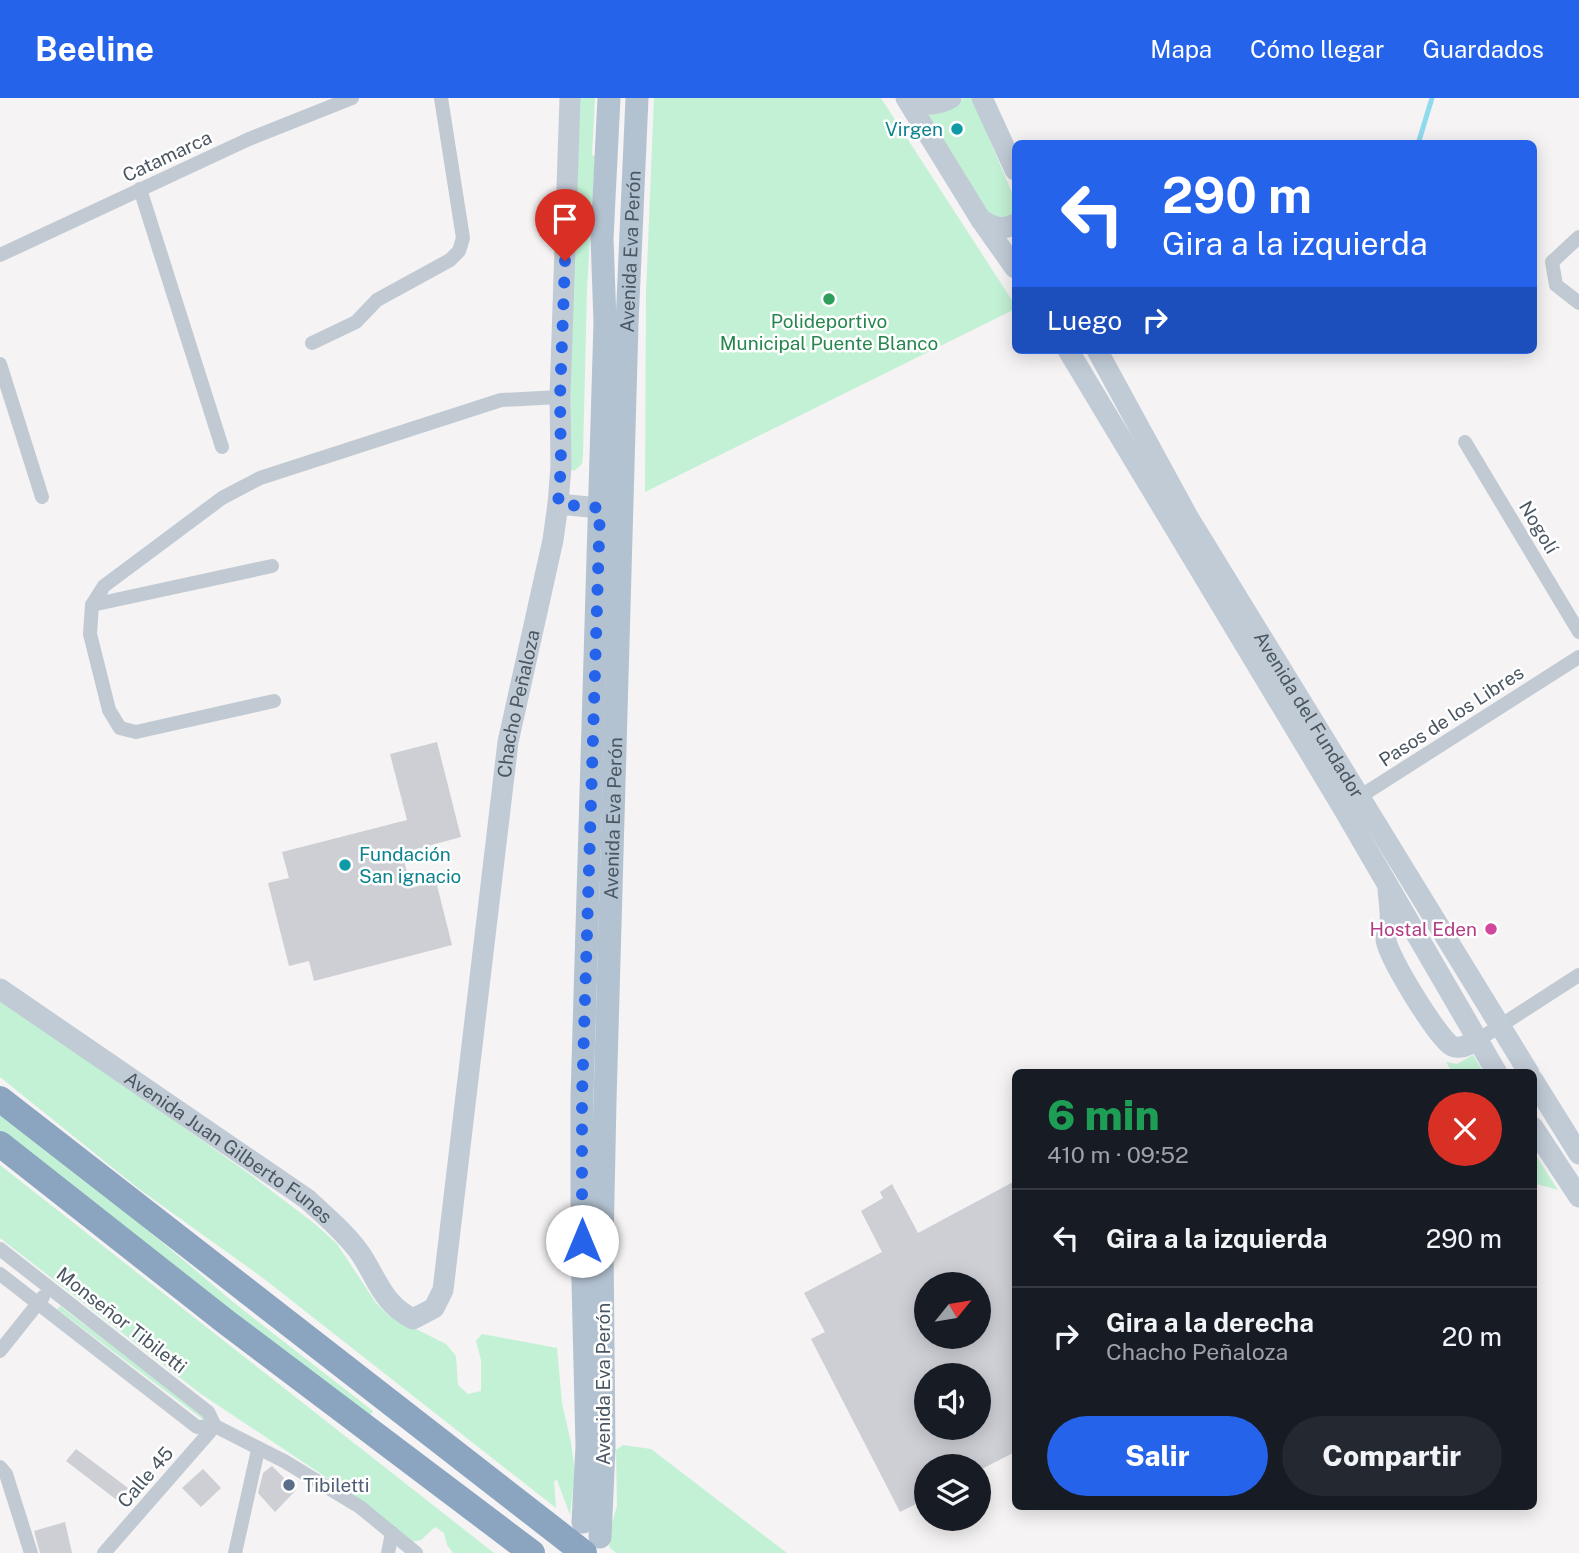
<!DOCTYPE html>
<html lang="es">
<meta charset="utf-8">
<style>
:root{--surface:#171b24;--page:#242831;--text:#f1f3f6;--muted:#9ea1a6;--line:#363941;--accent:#2563eb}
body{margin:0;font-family:"Public Sans",sans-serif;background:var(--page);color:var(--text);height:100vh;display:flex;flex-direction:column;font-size:26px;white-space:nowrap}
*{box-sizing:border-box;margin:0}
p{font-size:23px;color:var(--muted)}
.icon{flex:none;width:38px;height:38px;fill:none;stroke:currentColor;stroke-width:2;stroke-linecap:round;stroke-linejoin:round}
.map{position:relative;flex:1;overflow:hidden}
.panel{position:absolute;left:1012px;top:971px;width:525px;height:441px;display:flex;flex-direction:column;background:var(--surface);border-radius:10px;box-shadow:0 4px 18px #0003}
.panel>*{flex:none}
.top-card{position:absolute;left:1012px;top:42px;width:525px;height:214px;border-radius:10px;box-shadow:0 4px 18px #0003;background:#2563eb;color:#fff;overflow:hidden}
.needle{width:46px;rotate:60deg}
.fabs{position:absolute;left:914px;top:1174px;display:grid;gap:14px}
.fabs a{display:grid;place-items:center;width:77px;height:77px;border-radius:50%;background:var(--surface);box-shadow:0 4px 18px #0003;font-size:35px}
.pin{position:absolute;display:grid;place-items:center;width:60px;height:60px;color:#fff;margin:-72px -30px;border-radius:50% 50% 50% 0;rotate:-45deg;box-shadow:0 0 7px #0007}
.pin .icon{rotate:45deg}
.me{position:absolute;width:77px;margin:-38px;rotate:0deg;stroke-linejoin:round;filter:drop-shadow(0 0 5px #0008)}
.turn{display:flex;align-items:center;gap:24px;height:147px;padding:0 35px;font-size:32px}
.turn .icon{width:91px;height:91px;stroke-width:2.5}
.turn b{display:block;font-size:49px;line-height:60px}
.then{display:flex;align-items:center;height:66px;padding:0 35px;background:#0003;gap:14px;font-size:26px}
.round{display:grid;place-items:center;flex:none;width:74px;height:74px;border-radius:37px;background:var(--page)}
.summary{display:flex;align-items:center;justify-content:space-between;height:119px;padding:0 35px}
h1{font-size:42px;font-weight:800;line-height:52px;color:#1e9e55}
.action{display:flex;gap:14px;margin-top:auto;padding:14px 35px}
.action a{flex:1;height:80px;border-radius:42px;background:var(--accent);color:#fff;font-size:28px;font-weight:800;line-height:80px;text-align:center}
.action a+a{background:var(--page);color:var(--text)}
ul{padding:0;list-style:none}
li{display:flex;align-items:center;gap:21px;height:98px;padding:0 35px;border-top:2px solid var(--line)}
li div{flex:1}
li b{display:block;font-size:26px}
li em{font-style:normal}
header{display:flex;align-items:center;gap:42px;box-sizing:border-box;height:98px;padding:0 35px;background:var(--accent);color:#fff}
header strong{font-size:33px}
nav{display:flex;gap:38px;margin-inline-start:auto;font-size:24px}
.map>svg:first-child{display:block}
.green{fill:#c3f1d5}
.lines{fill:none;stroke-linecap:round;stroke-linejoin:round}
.stream{stroke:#90daee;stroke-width:5}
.building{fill:#cdcfd5;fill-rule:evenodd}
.street{stroke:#c1cad2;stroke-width:14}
.secondary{stroke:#c1cbd6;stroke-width:21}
.primary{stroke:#b3c2d1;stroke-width:23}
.highway{stroke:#8ba5c1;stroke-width:26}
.route{stroke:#2563eb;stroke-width:12;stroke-dasharray:0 21.6}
.culture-dot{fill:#0f9aa8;stroke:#fff;stroke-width:2.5}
.leisure-dot{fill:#2e9e5b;stroke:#fff;stroke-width:2.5}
.hotel-dot{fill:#d1479c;stroke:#fff;stroke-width:2.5}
.service-dot{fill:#5c6f8a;stroke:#fff;stroke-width:2.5}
.labels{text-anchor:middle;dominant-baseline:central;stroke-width:5;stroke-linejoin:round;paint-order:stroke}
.culture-label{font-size:19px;fill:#0d838f;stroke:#fff;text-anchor:end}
.street-label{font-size:19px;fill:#4a5661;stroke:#fff}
.leisure-label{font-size:19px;fill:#27864d;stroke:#fff}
.hotel-label{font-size:19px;fill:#b23c85;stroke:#fff;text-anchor:end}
.service-label{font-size:19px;fill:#4e5e75;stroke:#fff;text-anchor:start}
</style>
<header>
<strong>Beeline</strong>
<nav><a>Mapa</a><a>Cómo llegar</a><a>Guardados</a></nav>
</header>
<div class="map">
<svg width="1579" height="1455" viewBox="0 0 1579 1455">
<rect width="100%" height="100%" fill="#f5f3f3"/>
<g class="green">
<path d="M 578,0 L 595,0 L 592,57 L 595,58 L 587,191 L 583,356 L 582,366 L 574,373 L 570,371 L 571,167 Z"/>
<path d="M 654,0 L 881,0 L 1015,207 L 1015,211 L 645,394 L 646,195 Z"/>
<path d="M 964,0 L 972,0 L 1015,102 L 1014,114 L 1006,122 L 987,117 L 925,13 L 957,6 Z"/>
<path d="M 0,899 L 248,1075 L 315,1126 L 337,1146 L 376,1205 L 388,1217 L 446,1246 L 456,1258 L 458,1287 L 468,1296 L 481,1293 L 481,1262 L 476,1243 L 482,1236 L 557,1250 L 562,1305 L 571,1345 L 575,1374 L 570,1417 L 557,1382 L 554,1383 L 556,1410 L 263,1180 L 139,1091 L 0,979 Z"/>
<path d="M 1473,957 L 1484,975 L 1453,975 L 1446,964 L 1457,966 Z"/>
<path d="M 0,1013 L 113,1103 L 238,1208 L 373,1313 L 367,1322 L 0,1036 Z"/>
<path d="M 1533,1053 L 1558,1092 L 1533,1085 Z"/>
<path d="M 0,1067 L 494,1455 L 453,1455 L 447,1447 L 444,1435 L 435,1429 L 421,1442 L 411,1444 L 354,1398 L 201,1296 L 0,1140 Z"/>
<path d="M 60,1208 L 207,1320 L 205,1323 L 57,1211 Z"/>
<path d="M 623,1347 L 651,1351 L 787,1455 L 616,1455 L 609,1449 L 612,1425 L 617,1408 L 616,1352 Z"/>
</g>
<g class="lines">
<path class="stream" d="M 1418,46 L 1432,0"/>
</g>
<g class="building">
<path d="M 437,644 L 461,739 L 402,755 L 411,790 L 436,783 L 452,847 L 314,883 L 309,863 L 289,868 L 268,785 L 289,780 L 282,754 L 407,722 L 390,656 Z"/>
<path d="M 1015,1083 L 1015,1354 L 978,1373 L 978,1368 L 926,1368 L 926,1401 L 900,1414 L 811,1241 L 825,1234 L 804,1195 L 882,1154 L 861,1113 L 883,1100 L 880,1094 L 892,1086 L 918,1135 ZM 926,1186 L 978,1186 L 978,1239 L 926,1239 ZM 926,1278 L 978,1278 L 978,1330 L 926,1330 Z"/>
<path d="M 76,1351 L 128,1390 L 118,1403 L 66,1363 Z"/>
<path d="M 272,1368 L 296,1392 L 275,1414 L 258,1395 L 263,1375 Z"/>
<path d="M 203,1371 L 221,1390 L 201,1409 L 182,1390 Z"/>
<path d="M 65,1424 L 72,1455 L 40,1455 L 34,1433 Z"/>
</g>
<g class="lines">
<g class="street">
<path d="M 140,91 L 222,349"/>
<path d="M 1579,139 L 1552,164 L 1556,187 L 1579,205"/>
<path d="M 0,157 L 249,41 L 352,0"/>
<path d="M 312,245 L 356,224 L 377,202 L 450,162 L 459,153 L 463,140 L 441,0"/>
<path d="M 0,266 L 42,399"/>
<path d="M 1465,344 L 1579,534"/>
<path d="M 92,507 L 272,468"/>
<path d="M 274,603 L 136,634 L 120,630 L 109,612 L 90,536 L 92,507 L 104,488 L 222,400 L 260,380 L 501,302 L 560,299"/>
<path d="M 1353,703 L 1579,559"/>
<path d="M 1478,942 L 1579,877"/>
<path d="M 0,1151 L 208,1314 L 215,1328"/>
<path d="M 0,1176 L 197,1329 L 215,1328 L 284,1363 L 360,1409 L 416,1455"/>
<path d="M 0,1253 L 43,1199"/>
<path d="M 0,1369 L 6,1376 L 31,1455"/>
<path d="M 104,1455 L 215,1328"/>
<path d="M 235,1455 L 258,1352"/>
<path d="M 388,1455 L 392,1435"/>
</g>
<g class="secondary">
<path d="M 906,0 L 981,122 L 1015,170"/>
<path d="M 910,0 C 923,9 937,7 951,0"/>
<path d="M 982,0 L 1015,72"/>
<path d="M 981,122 C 994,129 1002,133 1015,126"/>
<path d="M 1068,252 L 1343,710 L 1497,975"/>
<path id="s1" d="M 1097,252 L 1188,419 L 1529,975"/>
<path d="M 558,406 L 600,410"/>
<path d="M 1388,792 C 1389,803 1391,815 1390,825 C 1390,830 1386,836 1386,841 C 1386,856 1439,942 1452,948 C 1461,952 1470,946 1478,942"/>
<path id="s2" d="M 0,891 L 307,1101 C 325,1118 345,1134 360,1155 C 378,1182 382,1205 413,1221 L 434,1210 L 443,1192 L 508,644 L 553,442 L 558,406 L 561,368 L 560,299 L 570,0"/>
<path d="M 1533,982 L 1579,1056"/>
<path d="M 1533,1029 L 1579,1099"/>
</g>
<g class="primary">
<path d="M 583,1424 L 587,1348 L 582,1143 L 582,999 L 605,224 L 602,140 L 609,0"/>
<path id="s3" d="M 600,1439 L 604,1351 L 602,1146 L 605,1003 L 627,226 L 637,0"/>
</g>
<g class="highway">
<path d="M 0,1001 L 584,1455"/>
<path d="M 0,1046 L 226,1224 L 532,1455"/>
</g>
</g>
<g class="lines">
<path class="route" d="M 565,163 L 560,299 L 561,368 L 558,406 L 600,410 L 582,999 L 582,1143"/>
</g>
<g class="culture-dot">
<circle cx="957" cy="31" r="7"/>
<circle cx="345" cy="767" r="7"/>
</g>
<circle class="leisure-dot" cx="829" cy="201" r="7"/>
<circle class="hotel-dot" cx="1491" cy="831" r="7"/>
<circle class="service-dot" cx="289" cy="1387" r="7"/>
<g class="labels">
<g class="culture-label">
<text x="943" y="31">Virgen</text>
<text x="359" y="756" text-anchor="start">Fundación<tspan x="359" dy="22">San ignacio</tspan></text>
</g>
<g class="street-label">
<text transform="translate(167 58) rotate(-25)">Catamarca</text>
<text stroke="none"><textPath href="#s3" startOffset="1286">Avenida Eva Perón</textPath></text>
<text transform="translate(1539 429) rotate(59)">Nogolí</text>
<text stroke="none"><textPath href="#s2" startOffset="1169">Chacho Peñaloza</textPath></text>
<text stroke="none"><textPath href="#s1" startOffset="422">Avenida del Fundador</textPath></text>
<text transform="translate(1451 618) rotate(-33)">Pasos de los Libres</text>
<text stroke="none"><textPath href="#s3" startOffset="719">Avenida Eva Perón</textPath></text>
<text stroke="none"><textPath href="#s2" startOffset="278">Avenida Juan Gilberto Funes</textPath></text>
<text transform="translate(122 1222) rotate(38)">Monseñor Tibiletti</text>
<text transform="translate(603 1286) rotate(-90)">Avenida Eva Perón</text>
<text transform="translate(145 1379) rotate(-49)">Calle 45</text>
</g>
<g class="leisure-label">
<text x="829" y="223">Polideportivo<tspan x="829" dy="22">Municipal Puente Blanco</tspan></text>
</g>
<g class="hotel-label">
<text x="1477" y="831">Hostal Eden</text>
</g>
<g class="service-label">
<text x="303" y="1387">Tibiletti</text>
</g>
</g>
</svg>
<div class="fabs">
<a><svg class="needle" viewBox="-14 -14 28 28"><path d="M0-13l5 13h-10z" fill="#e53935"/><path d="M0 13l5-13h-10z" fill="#9ea1a6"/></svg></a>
<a><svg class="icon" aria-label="sound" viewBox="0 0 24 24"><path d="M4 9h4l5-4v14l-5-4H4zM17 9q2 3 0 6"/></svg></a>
<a><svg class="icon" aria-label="layers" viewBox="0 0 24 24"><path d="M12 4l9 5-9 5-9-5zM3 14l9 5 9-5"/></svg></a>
</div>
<div class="pin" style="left:565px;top:163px;background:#d93025"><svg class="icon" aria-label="arrive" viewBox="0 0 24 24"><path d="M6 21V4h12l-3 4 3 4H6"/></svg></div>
<svg class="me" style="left:582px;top:1143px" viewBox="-20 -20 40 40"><circle r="19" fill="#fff"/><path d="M0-13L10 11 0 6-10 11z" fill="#2563eb"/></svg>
<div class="top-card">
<div class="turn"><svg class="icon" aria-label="left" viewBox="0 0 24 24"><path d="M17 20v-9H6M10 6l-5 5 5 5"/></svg><div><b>290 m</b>Gira a la izquierda</div></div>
<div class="then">Luego<svg class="icon" aria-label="right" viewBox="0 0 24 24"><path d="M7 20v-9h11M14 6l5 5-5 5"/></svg></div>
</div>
<section class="panel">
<div class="summary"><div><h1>6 min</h1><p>410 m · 09:52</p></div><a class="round" style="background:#d93025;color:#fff"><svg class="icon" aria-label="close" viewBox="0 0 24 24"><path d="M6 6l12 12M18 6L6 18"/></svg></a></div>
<ul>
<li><svg class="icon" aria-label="left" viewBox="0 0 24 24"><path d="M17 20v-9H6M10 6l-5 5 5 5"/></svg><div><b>Gira a la izquierda</b></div><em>290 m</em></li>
<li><svg class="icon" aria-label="right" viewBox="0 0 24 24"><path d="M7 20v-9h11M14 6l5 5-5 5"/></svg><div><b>Gira a la derecha</b><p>Chacho Peñaloza</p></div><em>20 m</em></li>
</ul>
<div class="action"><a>Salir</a><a>Compartir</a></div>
</section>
</div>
